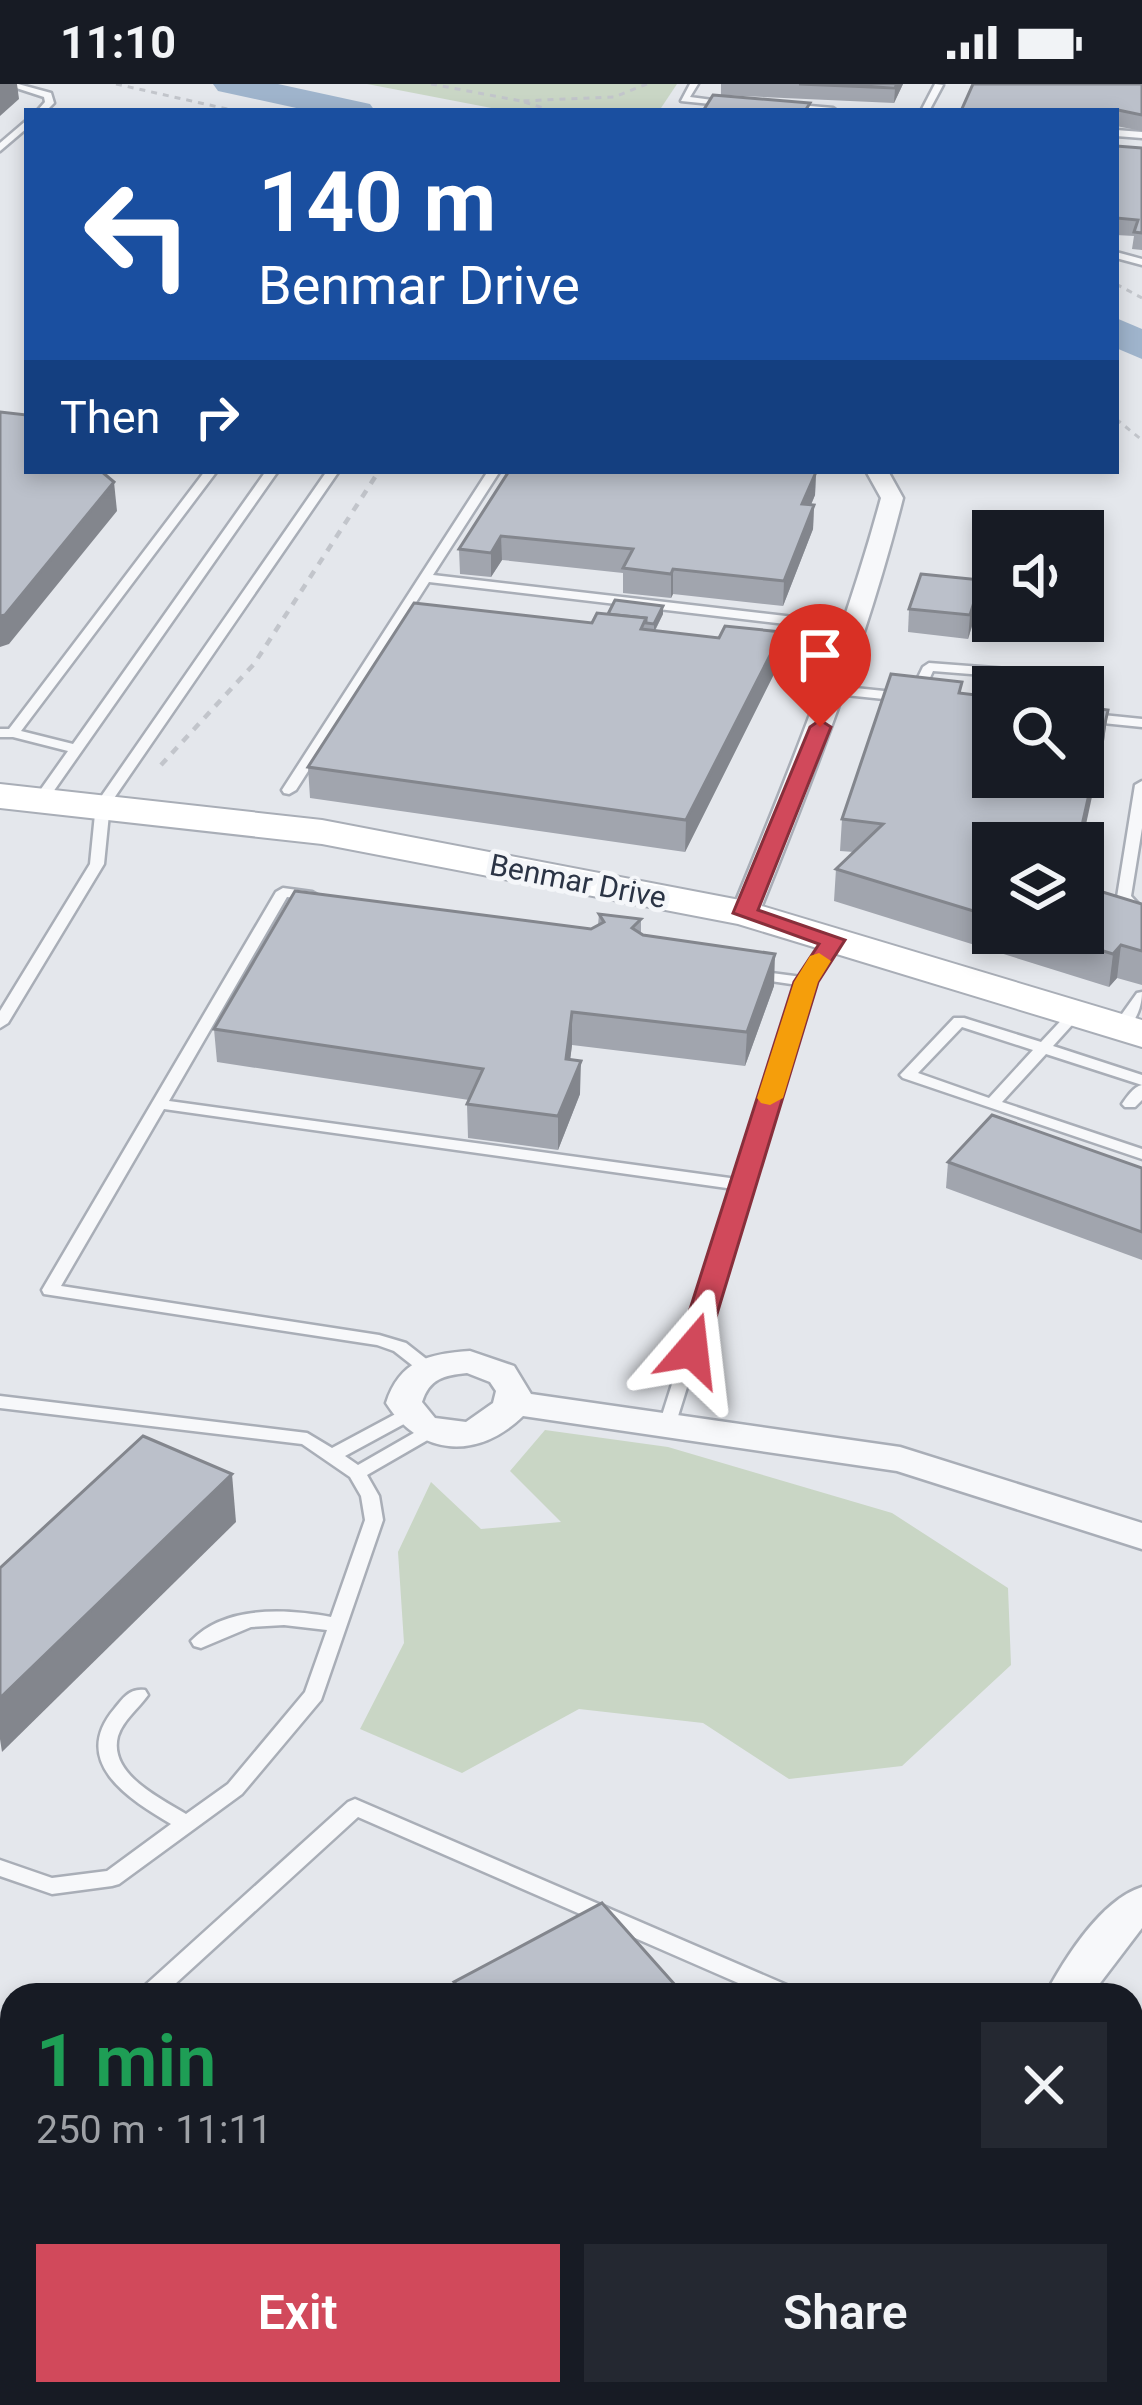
<!DOCTYPE html>
<meta charset="utf-8">
<style>
:root{--surface:#171b24;--page:#242831;--text:#f1f3f6;--muted:#9ea1a6;--accent:#d1495b}
body{margin:0;font-family:Roboto,sans-serif;background:var(--page);color:var(--text);height:100vh;display:flex;flex-direction:column;font-size:45px;white-space:nowrap}
*{box-sizing:border-box;margin:0}
p{font-size:39px;color:var(--muted)}
.icon{flex:none;width:66px;height:66px;fill:none;stroke:currentColor;stroke-width:2;stroke-linecap:round;stroke-linejoin:round}
.map{position:relative;flex:1;overflow:hidden}
.side{position:absolute;left:0px;top:1899px;width:1143px;height:423px;display:flex;flex-direction:column;background:var(--surface);border-radius:36px 36px 0 0;box-shadow:0 6px 18px #0003}
.side>*{flex:none}
.banner{position:absolute;left:24px;top:24px;width:1095px;height:366px;border-radius:0px;box-shadow:0 6px 18px #0003;background:#1a4fa0;color:#fff;overflow:hidden}
.controls{position:absolute;left:972px;top:426px;display:grid;gap:24px}
.controls a{display:grid;place-items:center;width:132px;height:132px;border-radius:0px;background:var(--surface);box-shadow:0 6px 18px #0003;font-size:60px}
.pin{position:absolute;display:grid;place-items:center;width:102px;height:102px;color:#fff;margin:-123px -51px;border-radius:50% 50% 50% 0;rotate:-45deg;box-shadow:0 0 12px #0007}
.pin .icon{rotate:45deg}
.me{position:absolute;width:132px;margin:-66px;rotate:17deg;stroke-linejoin:round;filter:drop-shadow(0 0 9px #0008)}
.turn{display:flex;align-items:center;gap:42px;height:252px;padding:0 36px;font-size:54px}
.turn .icon{width:156px;height:156px;stroke-width:2.5}
.turn b{display:block;font-size:84px;line-height:102px}
.then{display:flex;align-items:center;height:114px;padding:0 36px;background:#0003;gap:24px;font-size:45px}
.round{display:grid;place-items:center;flex:none;width:126px;height:126px;border-radius:0px;background:var(--page)}
.overview{display:flex;align-items:center;justify-content:space-between;height:204px;padding:0 36px}
h1{font-size:72px;font-weight:600;line-height:90px;color:#1e9e55}
.action{display:flex;gap:24px;margin-top:auto;padding:24px 36px}
.action a{flex:1;height:138px;border-radius:0px;background:var(--accent);color:#fff;font-size:48px;font-weight:600;line-height:138px;text-align:center}
.action a+a{background:var(--page);color:var(--text)}
.status{display:flex;justify-content:space-between;align-items:center;height:84px;padding:0 60px;background:var(--surface);direction:ltr}
.status svg{height:33px;fill:currentColor}
.map>svg:first-child{display:block}
.green{fill:#c9d6c5}
.lines{fill:none;stroke-linecap:round;stroke-linejoin:round}
.river{fill:#9fb4cc;fill-rule:evenodd}
.lane-casing{stroke:#a9aeb7;stroke-width:5}
.street-casing{stroke:#a9aeb7;stroke-width:5}
.secondary-casing{stroke:#a9aeb7;stroke-width:4}
.path-far1{stroke:#c2c5cb;stroke-width:3;stroke-dasharray:6 6;stroke-linecap:butt}
.path{stroke:#c2c5cb;stroke-width:4.5;stroke-dasharray:8 8;stroke-linecap:butt}
.lane{fill:#f7f8fa;fill-rule:evenodd}
.street{fill:#f7f8fa;fill-rule:evenodd}
.secondary{fill:#fff;fill-rule:evenodd}
.wall{fill:#a1a5ae}
.shaded-wall{fill:#83868d}
.building{fill:#bbc0ca;stroke:#83868d;stroke-width:3}
.route{fill:#d1495b;stroke:#882f3b;stroke-width:3}
.slow{fill:#f59e0b}
.labels{text-anchor:middle;dominant-baseline:central;stroke-width:10;stroke-linejoin:round;paint-order:stroke}
.street-label{font-size:30px;fill:#2b3445;stroke:#f4f6f9}
</style>
<div class="status"><b>11:10</b><svg viewBox="0 0 49 12"><path d="M0 12V9h3v3zM5 12V6h3v6zM10 12V3h3v9zM15 12V0h3v12zM26 1h20v11H26zM47 4h2v5h-2z"/></svg></div>
<div class="map">
<svg width="1142" height="2321" viewBox="0 0 1142 2321">
<rect width="100%" height="100%" fill="#e4e7ec"/>
<g class="green">
<path d="M 367,0 L 677,0 L 659,27 L 507,27 Z"/>
<path d="M 545,1346 L 668,1363 L 892,1429 L 1008,1504 L 1011,1581 L 902,1682 L 789,1695 L 703,1639 L 579,1625 L 462,1689 L 360,1645 L 404,1559 L 398,1468 L 431,1398 L 481,1445 L 561,1438 L 510,1387 Z"/>
</g>
<g class="lines">
<g class="river">
<path d="M 213,0 L 278,0 L 370,20 L 375,27 L 310,27 L 218,7 Z"/>
<path d="M 1116,234 L 1142,245 L 1142,275 L 1116,264 Z"/>
</g>
<defs>
<g id="lane">
<path d="M 4,0 L 18,0 L 51,9 L 54,19 L 46,27 L 37,27 L 45,18 L 44,13 Z"/>
<path d="M 690,0 L 698,0 L 690,13 L 735,19 L 731,22 L 681,17 Z"/>
<path d="M 935,0 L 943,1 L 929,27 L 921,27 Z"/>
<path d="M 787,20 L 833,24 L 837,27 L 784,25 L 783,23 Z"/>
<path d="M 27,36 L 27,44 L 0,67 L 0,59 Z"/>
<path d="M 1116,46 L 1142,48 L 1142,54 L 1116,52 Z"/>
<path d="M 1116,168 L 1142,175 L 1142,181 L 1116,174 Z"/>
<path d="M 205,387 L 217,387 L 21,647 L 73,660 L 266,387 L 278,387 L 46,718 L 36,718 L 34,715 L 68,667 L 13,653 L 0,653 L 0,645 L 9,645 Z"/>
<path d="M 327,387 L 339,387 L 110,720 L 104,780 L 8,939 L 0,944 L 0,927 L 90,780 L 96,720 Z"/>
<path d="M 488,387 L 500,387 L 433,491 L 854,540 L 860,544 L 854,548 L 429,498 L 296,706 L 289,710 L 284,709 L 282,706 Z"/>
<path d="M 762,563 L 845,572 L 851,576 L 845,580 L 758,570 L 756,567 Z"/>
<path d="M 929,579 L 1046,588 L 1052,592 L 1046,596 L 933,587 L 921,613 L 915,617 L 909,614 L 903,617 L 836,610 L 830,606 L 836,602 L 903,609 L 909,612 L 923,583 Z"/>
<path d="M 1083,629 L 1142,635 L 1142,643 L 1083,637 Z"/>
<path d="M 1142,697 L 1142,744 L 1131,812 L 1142,824 L 1142,836 L 1137,835 L 1117,813 L 1135,701 Z"/>
<path d="M 283,804 L 312,808 L 319,812 L 312,816 L 287,813 L 169,1017 L 737,1095 L 798,901 L 757,895 L 750,891 L 757,887 L 802,893 L 828,853 L 838,853 L 840,856 L 813,898 L 674,1345 L 662,1345 L 659,1341 L 734,1105 L 164,1025 L 61,1202 L 379,1251 L 406,1259 L 434,1281 L 437,1285 L 434,1289 L 422,1289 L 394,1267 L 377,1261 L 44,1210 L 42,1206 L 276,808 Z"/>
<path d="M 1142,908 C 1142,923 1135,942 1120,949 L 1115,947 L 1112,944 L 1137,909 Z"/>
<path d="M 1075,926 L 1082,930 L 1053,962 L 1142,991 L 1142,1001 L 1046,970 L 1002,1018 L 1142,1065 L 1142,1075 L 903,994 L 900,991 L 954,934 L 964,934 L 1041,958 L 1070,927 ZM 962,943 L 1033,966 L 989,1014 L 918,989 Z"/>
<path d="M 1142,1001 L 1142,1016 L 1135,1023 L 1125,1023 L 1122,1020 C 1127,1013 1133,1003 1142,1001 Z"/>
<path d="M 0,1312 L 307,1349 L 332,1364 L 403,1326 L 415,1326 L 418,1330 L 415,1334 L 345,1372 L 358,1381 L 426,1342 L 438,1342 L 441,1346 L 438,1350 L 367,1391 L 379,1412 L 383,1436 L 321,1616 L 242,1710 L 119,1800 L 112,1802 L 52,1810 L 0,1792 L 0,1776 L 52,1794 L 107,1787 L 171,1740 C 129,1715 69,1678 115,1624 C 124,1613 130,1604 145,1606 L 148,1611 C 139,1624 123,1636 118,1652 C 108,1690 160,1714 186,1730 L 228,1700 L 305,1608 L 327,1546 L 284,1541 L 251,1543 L 201,1564 L 194,1562 L 191,1557 C 225,1521 287,1525 331,1533 L 365,1436 L 361,1412 L 350,1393 L 302,1360 L 0,1324 Z"/>
<path d="M 355,1715 L 796,1905 L 799,1911 L 766,1911 L 358,1733 L 163,1911 L 138,1911 L 141,1905 L 348,1718 Z"/>
<path d="M 342,2310 L 368,2310 L 363,2321 L 337,2321 Z"/>
<path d="M 655,2310 C 671,2310 692,2305 699,2321 C 683,2321 662,2321 655,2310 Z"/>
</g>
<g id="street">
<path d="M 866,387 L 888,387 L 903,414 C 867,557 814,692 759,829 L 745,838 L 735,835 L 731,829 C 787,693 842,557 881,414 Z"/>
<path d="M 470,1267 L 514,1282 L 531,1310 L 900,1363 L 1142,1439 L 1142,1465 L 897,1387 L 523,1332 C 478,1376 420,1373 386,1319 C 400,1276 428,1270 470,1267 ZM 467,1289 L 490,1298 L 496,1307 L 493,1319 L 466,1338 L 435,1334 L 422,1318 C 429,1295 444,1291 467,1289 Z"/>
<path d="M 1142,1803 L 1142,1844 L 1091,1911 L 1045,1911 C 1065,1874 1101,1816 1142,1803 Z"/>
<path d="M 1142,2020 L 1142,2076 L 1131,2080 L 1131,2024 Z"/>
<path d="M 776,2310 L 825,2310 L 820,2321 L 771,2321 Z"/>
<path d="M 981,2310 L 1030,2310 L 1025,2321 L 976,2321 Z"/>
</g>
<path id="secondary" d="M 0,700 L 322,736 L 745,817 L 1142,936 L 1142,963 L 738,840 L 322,760 L 0,724 Z"/>
</defs>
<use href="#lane" class="lane-casing"/>
<use href="#street" class="street-casing"/>
<use href="#secondary" class="secondary-casing"/>
<g class="path-far1">
<path d="M 116,0 L 236,27"/>
<path d="M 431,0 L 521,17"/>
<path d="M 553,27 L 521,17 L 614,13 L 647,0"/>
<path d="M 1116,200 L 1142,214"/>
<path d="M 1116,335 L 1142,356"/>
</g>
<path class="path" d="M 161,681 L 254,580 L 379,387"/>
<use href="#lane" class="lane"/>
<use href="#street" class="street"/>
<use href="#secondary" class="secondary"/>
</g>
<g class="wall">
<path d="M 721,0 L 903,0 L 894,19 L 721,11 Z"/>
<path d="M 1142,0 L 1142,47 L 1116,42 L 1116,27 Z"/>
<path d="M 1116,62 L 1142,64 L 1142,166 L 1132,165 L 1134,152 L 1116,151 Z"/>
<path d="M 509,387 L 816,388 L 815,411 L 811,421 L 814,421 L 813,445 L 783,522 L 673,510 L 671,514 L 623,509 L 623,489 L 502,476 L 491,493 L 460,490 L 459,465 Z"/>
<path d="M 981,496 L 979,519 L 968,555 L 908,548 L 909,525 Z"/>
<path d="M 663,530 L 655,547 L 780,578 L 685,768 L 310,714 L 308,683 L 592,539 Z"/>
<path d="M 961,610 L 1108,626 L 1104,657 L 993,759 L 993,849 L 1083,849 L 1142,820 L 1142,901 L 1117,894 L 1109,903 L 834,817 L 836,785 L 854,768 L 840,767 L 842,735 Z"/>
<path d="M 599,830 L 641,835 L 641,850 L 774,902 L 745,982 L 572,961 L 570,976 L 580,1010 L 558,1066 L 468,1054 L 467,1020 L 469,1016 L 217,978 L 214,945 L 591,845 L 598,841 Z"/>
<path d="M 948,1078 L 1142,1084 L 1142,1176 L 946,1104 Z"/>
<path d="M 454,1898 L 684,1911 L 455,1911 Z"/>
<path d="M 12,2104 L 12,2221 L 0,2215 L 0,2119 Z"/>
</g>
<g class="shaded-wall">
<path d="M 0,0 L 17,0 L 19,15 L 0,32 Z"/>
<path d="M 897,0 L 903,0 L 894,19 L 895,4 Z"/>
<path d="M 816,388 L 815,411 L 801,444 L 802,420 Z"/>
<path d="M 114,398 L 117,427 L 9,560 L 0,563 L 0,532 Z"/>
<path d="M 814,421 L 813,445 L 783,522 L 784,497 Z"/>
<path d="M 501,452 L 502,476 L 491,493 L 491,469 Z"/>
<path d="M 673,485 L 673,510 L 671,514 L 671,490 Z"/>
<path d="M 981,496 L 979,519 L 968,555 L 970,531 Z"/>
<path d="M 663,522 L 663,530 L 654,548 L 654,540 Z"/>
<path d="M 782,548 L 780,578 L 685,768 L 686,736 Z"/>
<path d="M 1108,626 L 1104,657 L 1082,759 L 1078,759 Z"/>
<path d="M 1121,861 L 1117,894 L 1109,903 L 1113,870 Z"/>
<path d="M 775,870 L 774,902 L 745,982 L 747,948 Z"/>
<path d="M 572,928 L 572,961 L 566,1008 L 566,975 Z"/>
<path d="M 581,977 L 580,1010 L 558,1066 L 558,1032 Z"/>
<path d="M 232,1390 L 236,1438 L 2,1668 L 0,1655 L 0,1614 Z"/>
</g>
<g class="building">
<path d="M 799,0 L 897,0 L 895,4 Z"/>
<path d="M 973,0 L 1142,0 L 1142,31 L 1118,26 L 1116,30 L 1116,27 L 961,27 Z"/>
<path d="M 713,11 L 810,19 L 805,27 L 703,27 Z"/>
<path d="M 1116,62 L 1142,64 L 1142,149 L 1134,148 L 1138,136 L 1116,134 Z"/>
<path d="M 0,328 L 27,331 L 27,387 L 101,387 L 114,398 L 5,531 L 0,532 Z"/>
<path d="M 509,387 L 816,388 L 802,420 L 814,421 L 784,497 L 673,485 L 671,490 L 623,484 L 633,465 L 501,452 L 491,469 L 459,465 Z"/>
<path d="M 921,490 L 981,496 L 970,531 L 909,525 Z"/>
<path d="M 615,516 L 663,522 L 654,540 L 646,539 L 646,534 L 608,530 Z"/>
<path d="M 414,519 L 592,539 L 597,529 L 646,534 L 641,545 L 719,554 L 725,542 L 782,548 L 686,736 L 308,683 Z"/>
<path d="M 891,590 L 962,598 L 959,609 L 993,613 L 993,693 L 1083,693 L 1083,623 L 1108,626 L 1078,759 L 993,759 L 993,833 L 836,785 L 883,740 L 842,735 Z"/>
<path d="M 1083,802 L 1142,820 L 1142,867 L 1121,861 L 1113,870 L 1044,849 L 1083,849 Z"/>
<path d="M 295,807 L 591,845 L 604,838 L 599,830 L 641,835 L 632,844 L 643,851 L 775,870 L 747,948 L 572,928 L 566,975 L 581,977 L 558,1032 L 467,1020 L 483,985 L 214,945 Z"/>
<path d="M 992,1031 L 1142,1084 L 1142,1148 L 948,1078 Z"/>
<path d="M 143,1352 L 232,1390 L 0,1614 L 0,1484 Z"/>
<path d="M 602,1819 L 684,1911 L 466,1911 L 454,1898 Z"/>
<path d="M 12,2104 L 12,2196 L 0,2190 L 0,2119 Z"/>
<path d="M 366,2310 L 395,2310 L 415,2321 L 358,2321 Z"/>
</g>
<path class="route" d="M 820,636 L 831,643 L 758,826 L 845,856 L 818,898 L 706,1266 L 692,1275 L 677,1266 L 794,898 L 819,860 L 733,829 L 810,643 Z"/>
<path class="slow" d="M 819,869 L 831,877 L 818,898 L 783,1014 L 770,1021 L 761,1019 L 757,1014 L 794,898 L 810,872 Z"/>
<g class="labels">
<g class="street-label">
<text transform="translate(578 797) rotate(11)">Benmar Drive</text>
</g>
</g>
</svg>
<div class="controls">
<a><svg class="icon" aria-label="sound" viewBox="0 0 24 24"><path d="M4 9h4l5-4v14l-5-4H4zM17 9q2 3 0 6"/></svg></a>
<a><svg class="icon" aria-label="search" viewBox="0 0 24 24"><circle cx="10" cy="10" r="6"/><path d="M15 15l6 6"/></svg></a>
<a><svg class="icon" aria-label="layers" viewBox="0 0 24 24"><path d="M12 4l9 5-9 5-9-5zM3 14l9 5 9-5"/></svg></a>
</div>
<div class="pin" style="left:820px;top:643px;background:#d93025"><svg class="icon" aria-label="arrive" viewBox="0 0 24 24"><path d="M6 21V4h12l-3 4 3 4H6"/></svg></div>
<svg class="me" style="left:692px;top:1266px" viewBox="-20 -20 40 40"><path d="M0-17L14 15 0 8-14 15z" fill="#d1495b" stroke="#fff" stroke-width="4"/></svg>
<div class="banner">
<div class="turn"><svg class="icon" aria-label="left" viewBox="0 0 24 24"><path d="M17 20v-9H6M10 6l-5 5 5 5"/></svg><div><b>140 m</b>Benmar Drive</div></div>
<div class="then">Then<svg class="icon" aria-label="right" viewBox="0 0 24 24"><path d="M7 20v-9h11M14 6l5 5-5 5"/></svg></div>
</div>
<section class="side">
<div class="overview"><div><h1>1 min</h1><p>250 m · 11:11</p></div><a class="round"><svg class="icon" aria-label="close" viewBox="0 0 24 24"><path d="M6 6l12 12M18 6L6 18"/></svg></a></div>
<div class="action"><a>Exit</a><a>Share</a></div>
</section>
</div>
